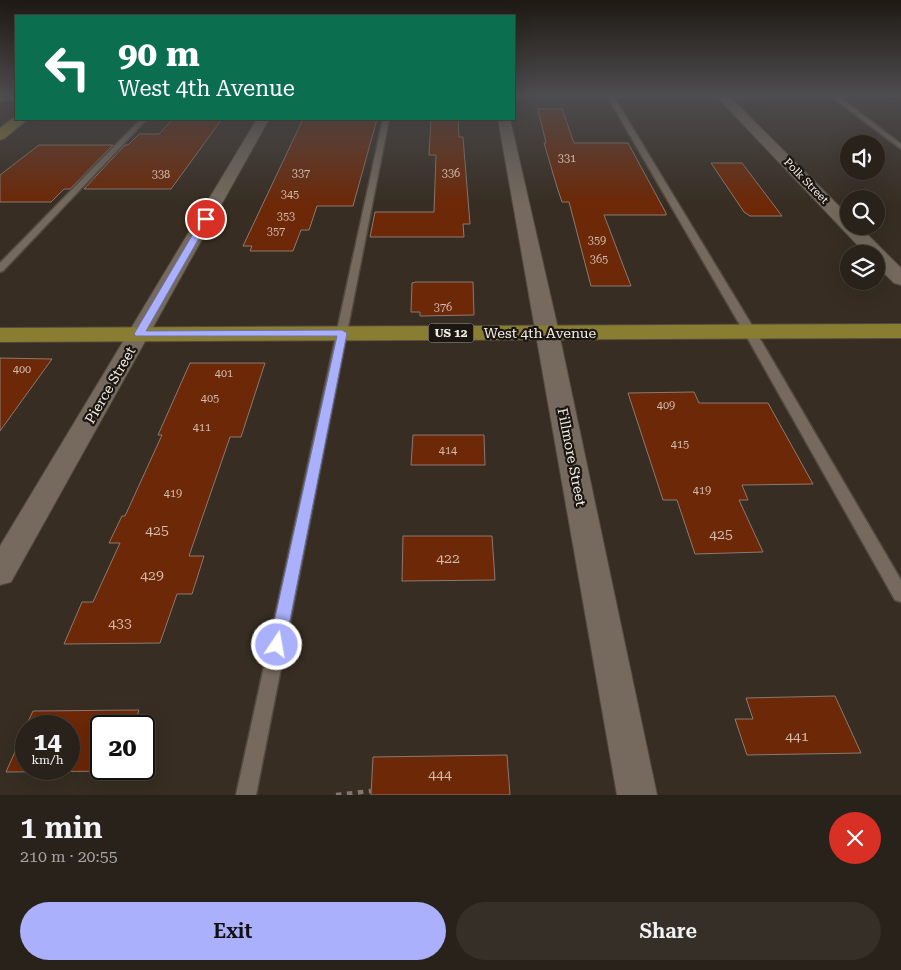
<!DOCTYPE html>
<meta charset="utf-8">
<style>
:root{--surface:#29221a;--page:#352f27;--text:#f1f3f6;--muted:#a5a4a2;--line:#453f39;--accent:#aab0fb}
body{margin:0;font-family:"Roboto Serif",serif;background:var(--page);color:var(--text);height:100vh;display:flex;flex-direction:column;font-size:19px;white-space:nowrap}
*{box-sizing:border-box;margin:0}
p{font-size:16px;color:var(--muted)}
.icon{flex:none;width:28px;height:28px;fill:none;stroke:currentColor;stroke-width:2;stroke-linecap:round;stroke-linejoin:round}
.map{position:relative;height:795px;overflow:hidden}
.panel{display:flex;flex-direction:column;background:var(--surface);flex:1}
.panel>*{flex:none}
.hud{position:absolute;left:15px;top:15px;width:500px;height:105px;border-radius:0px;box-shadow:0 5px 20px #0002,0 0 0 1px var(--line);background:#0b6e4f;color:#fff;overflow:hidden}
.fabs{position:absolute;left:840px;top:135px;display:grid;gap:10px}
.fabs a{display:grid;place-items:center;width:45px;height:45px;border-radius:50%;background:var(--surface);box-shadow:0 5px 20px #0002,0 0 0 1px var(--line);font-size:25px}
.speed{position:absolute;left:15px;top:715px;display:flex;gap:10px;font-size:25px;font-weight:700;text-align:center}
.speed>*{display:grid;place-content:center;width:65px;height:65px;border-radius:50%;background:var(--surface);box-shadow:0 5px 20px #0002,0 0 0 1px var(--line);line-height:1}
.speed small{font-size:12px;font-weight:400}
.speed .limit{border:2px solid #111;border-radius:8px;background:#fff;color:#111}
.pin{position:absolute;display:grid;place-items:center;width:42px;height:42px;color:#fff;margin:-21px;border:2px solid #fff;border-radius:50%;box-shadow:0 1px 5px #0007}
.me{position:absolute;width:55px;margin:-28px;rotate:12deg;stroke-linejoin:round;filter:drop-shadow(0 0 4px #0008)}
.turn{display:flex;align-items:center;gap:18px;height:105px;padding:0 20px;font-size:22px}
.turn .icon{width:65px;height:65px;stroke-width:2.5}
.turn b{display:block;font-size:35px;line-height:42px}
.round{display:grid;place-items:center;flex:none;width:52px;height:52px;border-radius:26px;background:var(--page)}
.headline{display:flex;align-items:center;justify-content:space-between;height:85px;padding:0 20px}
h1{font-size:30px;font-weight:600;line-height:38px}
.cta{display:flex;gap:10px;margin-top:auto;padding:10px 20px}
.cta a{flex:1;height:58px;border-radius:30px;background:var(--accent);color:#111;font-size:20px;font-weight:600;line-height:58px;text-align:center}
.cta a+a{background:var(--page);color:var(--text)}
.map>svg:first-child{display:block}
.building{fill:#6d2807;stroke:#8b7973}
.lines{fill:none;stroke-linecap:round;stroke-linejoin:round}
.lane-casing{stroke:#51493f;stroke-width:3}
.street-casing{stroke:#51493f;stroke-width:2}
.primary-casing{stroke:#51493f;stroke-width:2}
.path{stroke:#81786f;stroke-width:4.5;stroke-dasharray:5.5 5.5;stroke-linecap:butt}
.lane{fill:#756a5d;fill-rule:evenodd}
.street{fill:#756a5d;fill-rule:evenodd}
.primary{fill:#897d31;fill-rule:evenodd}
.route{fill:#aab0fb;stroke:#6e72a3}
.labels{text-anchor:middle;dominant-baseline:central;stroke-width:4.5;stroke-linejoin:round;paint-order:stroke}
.number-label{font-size:11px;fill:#d2bcae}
.far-street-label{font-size:11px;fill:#f3ede5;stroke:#1b1611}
.shield{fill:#1b1611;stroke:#b2aca5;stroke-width:1}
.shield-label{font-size:12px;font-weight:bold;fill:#f3ede5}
.street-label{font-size:14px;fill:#f3ede5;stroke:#1b1611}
.near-number-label{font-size:14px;fill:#d2bcae}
</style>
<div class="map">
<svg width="901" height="795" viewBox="0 0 901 795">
<rect width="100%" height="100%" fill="#372d22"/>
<g class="building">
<path d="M 538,109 L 562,109 L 574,143 L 628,143 L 666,213 L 666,215 L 604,215 L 631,286 L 591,286 L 569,202 L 562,202 L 557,187 L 544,143 L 546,143 Z"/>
<path d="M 173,119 L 222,119 L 171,189 L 84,189 L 125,145 L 128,145 L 139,134 L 159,134 Z"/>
<path d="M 303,119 L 377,119 L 353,206 L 317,206 L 309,230 L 301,230 L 293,251 L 250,251 L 252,246 L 243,246 Z"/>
<path d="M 431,119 L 458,119 L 459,137 L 463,137 L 470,224 L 463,224 L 464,237 L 370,237 L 375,212 L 434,212 L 436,155 L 429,155 Z"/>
<path d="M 39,145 L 113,145 L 70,189 L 64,189 L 51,202 L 0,202 L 0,175 Z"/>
<path d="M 711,163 L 742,163 L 782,216 L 750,216 L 744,212 Z"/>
<path d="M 416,282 L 473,282 L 474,315 L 420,316 L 420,312 L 411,312 L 412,283 Z"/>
<path d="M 0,358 L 52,359 L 0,431 Z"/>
<path d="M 190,363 L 265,363 L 241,437 L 230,437 L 189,556 L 204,556 L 192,594 L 177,594 L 160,643 L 64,644 L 82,602 L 93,602 L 120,543 L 109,543 L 122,516 L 125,516 L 162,435 L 158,435 Z"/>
<path d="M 694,392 L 699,403 L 768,403 L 813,484 L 742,485 L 748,500 L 739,500 L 763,552 L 695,554 L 677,500 L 663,500 L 628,393 Z"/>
<path d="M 413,435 L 484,435 L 485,465 L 411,465 Z"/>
<path d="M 403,536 L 492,536 L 495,580 L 402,581 Z"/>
<path d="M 835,696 L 861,753 L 747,755 L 735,719 L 753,719 L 746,698 Z"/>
<path d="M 139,710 L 134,726 L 101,726 L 101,769 L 120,769 L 119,771 L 6,772 L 26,727 L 26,769 L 69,769 L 69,726 L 26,726 L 33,711 Z"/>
<path d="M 507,755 L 510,795 L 371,795 L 373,757 Z"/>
</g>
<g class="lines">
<defs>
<g id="lane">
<path d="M 606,94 L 612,94 L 756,332 L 901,580 L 901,602 L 895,600 L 744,332 Z"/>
<path d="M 828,94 L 835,94 L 901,144 L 901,149 Z"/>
<path d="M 141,119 L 147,119 L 3,271 L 0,272 L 0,263 Z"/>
<path d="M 383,119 L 389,119 L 256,795 L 236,795 Z"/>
</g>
<g id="street">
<path d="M 0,94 L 16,94 L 16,100 L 0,101 Z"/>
<path d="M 514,94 L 901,94 L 901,97 L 731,98 L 849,216 L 849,226 L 859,226 L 901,268 L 901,285 L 894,283 L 876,265 L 876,254 L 866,254 L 718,98 L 514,98 Z"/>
<path d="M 257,119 L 269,119 L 11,582 L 0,585 L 0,546 Z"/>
<path d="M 498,119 L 510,119 L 559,333 L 657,795 L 617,795 Z"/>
</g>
<g id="primary">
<path d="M 16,116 L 16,119 L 28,119 L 5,138 L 0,140 L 0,128 Z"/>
<path d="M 901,324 L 901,338 L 0,342 L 0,328 Z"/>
</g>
</defs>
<use href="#lane" class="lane-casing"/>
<use href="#street" class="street-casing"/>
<use href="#primary" class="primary-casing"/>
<path class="path" d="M 336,795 L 371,791"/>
<use href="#lane" class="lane"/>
<use href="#street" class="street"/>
<use href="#primary" class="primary"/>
</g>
<linearGradient id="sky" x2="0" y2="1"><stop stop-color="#1e1913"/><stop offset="0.46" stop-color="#4d4c4f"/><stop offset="1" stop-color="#4d4c4f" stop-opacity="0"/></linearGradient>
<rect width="901" height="205" fill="url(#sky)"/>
<path class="route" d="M 203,217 L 210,219 L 146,331 L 342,330 L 347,333 L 285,645 L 283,650 L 277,652 L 272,650 L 269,645 L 337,336 L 136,336 L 134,334 Z"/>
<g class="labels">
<g class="number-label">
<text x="567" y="158">331</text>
<text x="301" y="173">337</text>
<text x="451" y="173">336</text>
<text x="161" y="174">338</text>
<text x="290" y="194">345</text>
<text x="286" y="216">353</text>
<text x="276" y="231">357</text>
<text x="597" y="240">359</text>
<text x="599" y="259">365</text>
<text x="443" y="307">376</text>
<text x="22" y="369">400</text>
<text x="224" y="373">401</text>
<text x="210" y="398">405</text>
<text x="666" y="405">409</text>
<text x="202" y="427">411</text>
<text x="680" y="444">415</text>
<text x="448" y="450">414</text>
<text x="702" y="490">419</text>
<text x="173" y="493">419</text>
</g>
<g class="far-street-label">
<text transform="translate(806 181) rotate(46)">Polk Street</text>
</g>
<rect class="shield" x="428.5" y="323.5" width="45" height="19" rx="4"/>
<g class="shield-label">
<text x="451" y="333">US 12</text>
</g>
<g class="street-label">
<text x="540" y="333">West 4th Avenue</text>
<text transform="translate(110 385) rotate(-60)">Pierce Street</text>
<text transform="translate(572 457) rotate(79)">Fillmore Street</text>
</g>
<g class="near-number-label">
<text x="157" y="530">425</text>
<text x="721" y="534">425</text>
<text x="448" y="558">422</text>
<text x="152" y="575">429</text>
<text x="120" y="623">433</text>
<text x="797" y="736">441</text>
<text x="440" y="774">444</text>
</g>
</g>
</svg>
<div class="fabs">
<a><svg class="icon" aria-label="sound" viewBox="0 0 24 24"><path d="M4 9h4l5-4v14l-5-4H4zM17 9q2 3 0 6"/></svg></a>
<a><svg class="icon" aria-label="search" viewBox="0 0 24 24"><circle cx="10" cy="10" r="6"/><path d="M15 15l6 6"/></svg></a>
<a><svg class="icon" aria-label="layers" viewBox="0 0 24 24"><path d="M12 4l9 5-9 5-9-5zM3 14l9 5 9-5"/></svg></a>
</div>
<div class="speed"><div>14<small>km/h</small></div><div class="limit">20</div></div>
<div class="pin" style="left:206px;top:219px;background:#d93025"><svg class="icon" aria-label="arrive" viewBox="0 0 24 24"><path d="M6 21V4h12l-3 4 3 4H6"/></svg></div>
<svg class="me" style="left:277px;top:645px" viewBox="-20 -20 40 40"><circle r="17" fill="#aab0fb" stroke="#fff" stroke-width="3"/><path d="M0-11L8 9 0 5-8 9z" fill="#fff"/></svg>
<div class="hud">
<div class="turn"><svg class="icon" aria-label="left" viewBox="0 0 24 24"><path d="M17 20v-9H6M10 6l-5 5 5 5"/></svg><div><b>90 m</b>West 4th Avenue</div></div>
</div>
</div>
<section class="panel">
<div class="headline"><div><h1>1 min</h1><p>210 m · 20:55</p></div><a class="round" style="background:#d93025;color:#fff"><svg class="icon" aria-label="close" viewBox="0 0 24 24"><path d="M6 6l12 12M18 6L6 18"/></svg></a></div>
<div class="cta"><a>Exit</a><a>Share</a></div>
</section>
